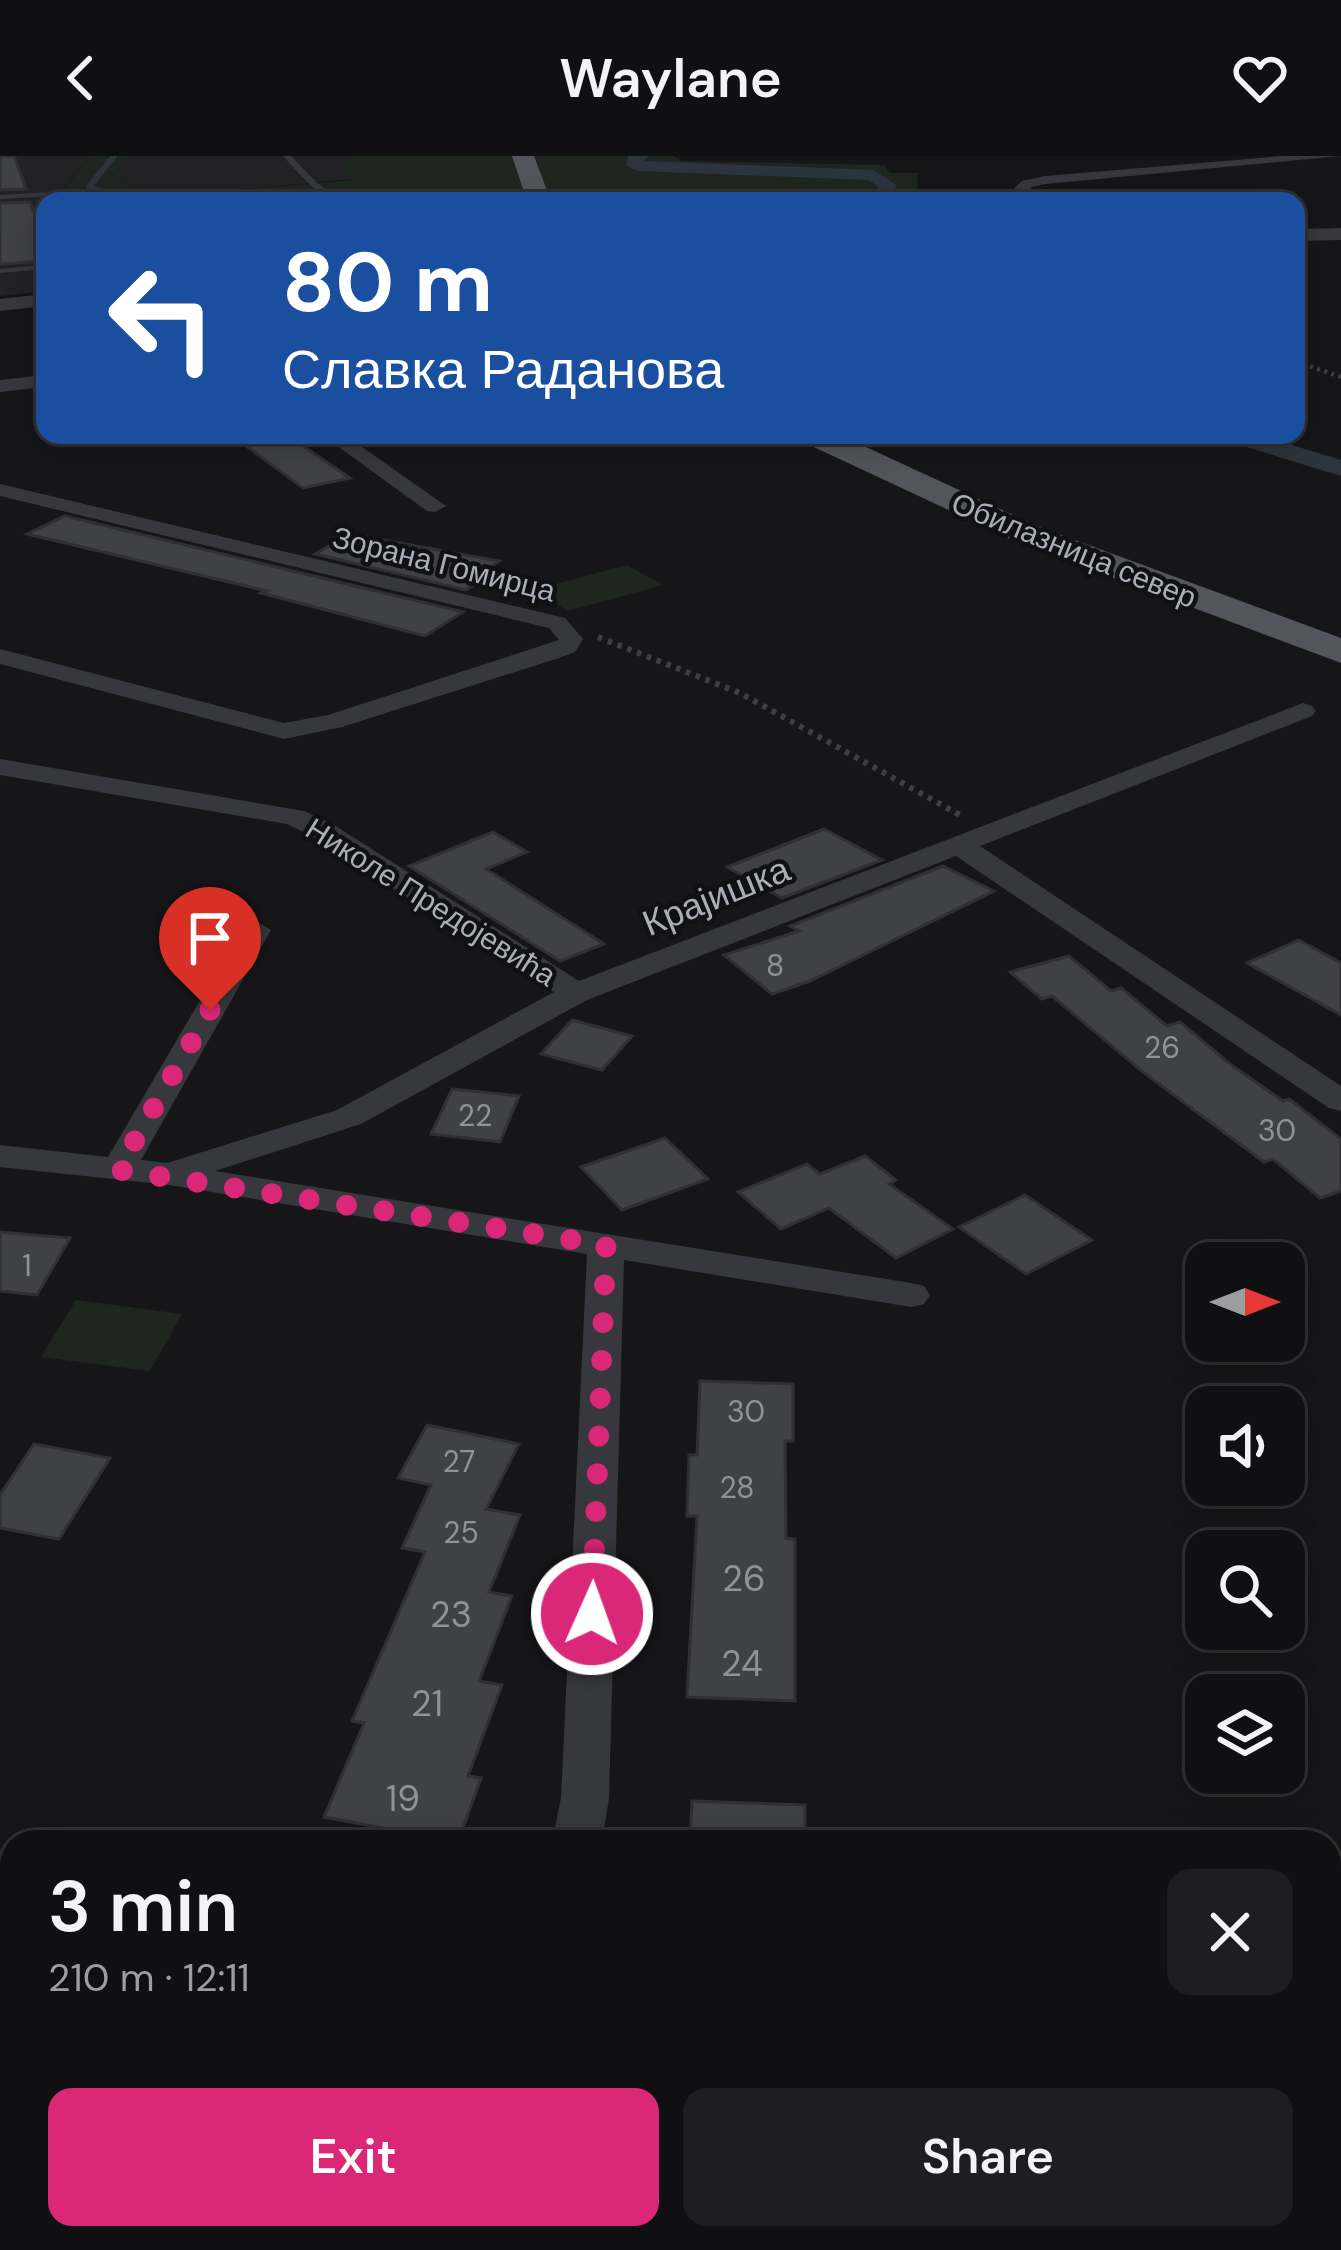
<!DOCTYPE html>
<meta charset="utf-8">
<style>
:root{--surface:#101012;--page:#1e1e20;--text:#f1f3f6;--muted:#9c9d9f;--line:#303032;--accent:#db2777}
body{margin:0;font-family:"DM Sans",sans-serif;background:var(--page);color:var(--text);height:100vh;display:flex;flex-direction:column;font-size:45px;white-space:nowrap}
*{box-sizing:border-box;margin:0}
p{font-size:39px;color:var(--muted)}
.icon{flex:none;width:66px;height:66px;fill:none;stroke:currentColor;stroke-width:2;stroke-linecap:round;stroke-linejoin:round}
.map{position:relative;flex:1;overflow:hidden}
.side{position:absolute;left:0px;top:1674px;width:1341px;height:420px;display:flex;flex-direction:column;background:var(--surface);border-radius:36px 36px 0 0;box-shadow:0 6px 30px #0003,0 0 0 3px var(--line)}
.side>*{flex:none}
.guide{position:absolute;left:36px;top:36px;width:1269px;height:252px;border-radius:24px;box-shadow:0 6px 30px #0003,0 0 0 3px var(--line);background:#1a4fa0;color:#fff;overflow:hidden}
.needle{width:78px;rotate:90deg}
.controls{position:absolute;left:1185px;top:1086px;display:grid;gap:24px}
.controls a{display:grid;place-items:center;width:120px;height:120px;border-radius:24px;background:var(--surface);box-shadow:0 6px 30px #0003,0 0 0 3px var(--line);font-size:60px}
.pin{position:absolute;display:grid;place-items:center;width:102px;height:102px;color:#fff;margin:-123px -51px;border-radius:50% 50% 50% 0;rotate:-45deg;box-shadow:0 0 12px #0007}
.pin .icon{rotate:45deg}
.me{position:absolute;width:132px;margin:-66px;rotate:2deg;stroke-linejoin:round;filter:drop-shadow(0 0 9px #0008)}
.turn{display:flex;align-items:center;gap:42px;height:252px;padding:0 48px;font-size:54px}
.turn .icon{width:156px;height:156px;stroke-width:2.5}
.turn b{display:block;font-size:84px;line-height:102px}
.round{display:grid;place-items:center;flex:none;width:126px;height:126px;border-radius:24px;background:var(--page)}
.overview{display:flex;align-items:center;justify-content:space-between;height:204px;padding:0 48px}
h1{font-size:72px;font-weight:600;line-height:90px}
.cta{display:flex;gap:24px;margin-top:auto;padding:24px 48px}
.cta a{flex:1;height:138px;border-radius:24px;background:var(--accent);color:#fff;font-size:48px;font-weight:600;line-height:138px;text-align:center}
.cta a+a{background:var(--page);color:var(--text)}
header{display:flex;justify-content:space-between;align-items:center;height:156px;padding:0 48px;background:var(--surface);font-size:54px;font-weight:600}
.map>svg:first-child{display:block}
.built{fill:#222225}
.green{fill:#1e261f}
.lines{fill:none;stroke-linecap:round;stroke-linejoin:round}
.stream{stroke:#2c353c;stroke-width:6}
.canal{fill:#2c353c;fill-rule:evenodd}
.building{fill:#404145;stroke:#303034;stroke-width:3}
.path-far1{stroke:#3d3f44;stroke-width:4.5;stroke-dasharray:3 4.5;stroke-linecap:butt}
.path{stroke:#3d3f44;stroke-width:6;stroke-dasharray:4.5 6;stroke-linecap:butt}
.service{fill:#37383d;fill-rule:evenodd}
.minor{fill:#37383d;fill-rule:evenodd}
.tertiary{fill:#37383d;fill-rule:evenodd}
.primary{fill:#53555c;fill-rule:evenodd}
.route{stroke:#db2777;stroke-width:21;stroke-dasharray:0 37.8}
.labels{text-anchor:middle;dominant-baseline:central;stroke-width:9;stroke-linejoin:round;paint-order:stroke}
.far-street-label{font-size:30px;fill:#a8adb8;stroke:#111113}
.number-label{font-size:30px;fill:#8e929b}
.street-label{font-size:36px;fill:#a8adb8;stroke:#111113}
.near-number-label{font-size:36px;fill:#8e929b}
</style>
<header><svg class="icon" aria-label="back" viewBox="0 0 24 24"><path d="M15 5l-7 7 7 7"/></svg>Waylane<svg class="icon" aria-label="heart" viewBox="0 0 24 24"><path d="M12 20l-8-8c-3-5 5-10 8-4 3-6 11-1 8 4z"/></svg></header>
<div class="map">
<svg width="1341" height="2094" viewBox="0 0 1341 2094">
<rect width="100%" height="100%" fill="#161618"/>
<g class="built">
<path d="M 0,0 L 91,0 L 63,33 L 88,45 L 45,45 L 45,135 L 0,140 Z"/>
<path d="M 130,0 L 350,0 L 341,10 L 355,23 L 153,41 L 112,20 Z"/>
</g>
<g class="green">
<path d="M 91,0 L 130,0 L 112,20 L 153,41 L 353,24 L 341,10 L 350,0 L 673,0 L 681,5 L 884,9 L 890,17 L 918,17 L 916,45 L 89,45 L 63,34 Z"/>
<path d="M 627,409 L 663,429 L 568,455 L 533,434 Z"/>
<path d="M 76,1144 L 182,1158 L 150,1215 L 41,1201 Z"/>
</g>
<g class="lines">
<path class="stream" d="M 114,0 L 89,31 L 131,45"/>
<g class="canal">
<path d="M 628,0 L 648,0 L 644,5 L 874,14 L 896,29 L 894,45 L 876,45 L 878,31 L 869,24 L 639,15 L 626,10 Z"/>
<path d="M 1221,279 L 1259,279 L 1341,304 L 1341,320 L 1224,284 Z"/>
</g>
</g>
<g class="building">
<path d="M 0,0 L 14,0 L 26,33 L 0,34 Z"/>
<path d="M 30,46 L 45,87 L 45,105 L 0,108 L 0,47 Z"/>
<path d="M 231,279 L 287,279 L 350,322 L 303,332 Z"/>
<path d="M 65,360 L 463,456 L 425,480 L 261,437 L 267,435 L 27,378 Z"/>
<path d="M 351,378 L 499,405 L 485,415 L 494,417 L 466,434 L 315,398 Z"/>
<path d="M 824,673 L 882,704 L 782,742 L 727,711 Z"/>
<path d="M 493,676 L 527,696 L 486,713 L 604,788 L 560,805 L 409,710 Z"/>
<path d="M 943,710 L 994,735 L 810,825 L 772,838 L 724,799 L 799,775 L 790,770 Z"/>
<path d="M 1299,784 L 1341,807 L 1341,859 L 1247,807 Z"/>
<path d="M 1069,800 L 1111,835 L 1121,832 L 1167,870 L 1180,866 L 1230,908 L 1283,945 L 1289,943 L 1341,983 L 1341,1035 L 1320,1042 L 1273,1003 L 1264,1006 L 1143,916 L 1052,840 L 1042,843 L 1010,816 Z"/>
<path d="M 572,864 L 632,880 L 602,914 L 541,898 Z"/>
<path d="M 452,933 L 519,940 L 500,986 L 431,978 Z"/>
<path d="M 665,982 L 708,1023 L 622,1054 L 581,1011 Z"/>
<path d="M 865,1000 L 896,1024 L 889,1028 L 953,1073 L 896,1102 L 829,1052 L 781,1073 L 738,1036 L 807,1008 L 820,1018 Z"/>
<path d="M 1025,1039 L 1092,1084 L 1026,1118 L 959,1071 Z"/>
<path d="M 0,1076 L 70,1082 L 37,1139 L 0,1135 Z"/>
<path d="M 700,1225 L 793,1228 L 793,1285 L 785,1285 L 786,1382 L 795,1383 L 795,1545 L 687,1541 L 697,1360 L 687,1360 L 689,1299 L 697,1299 Z"/>
<path d="M 427,1269 L 519,1288 L 486,1353 L 520,1359 L 489,1436 L 512,1440 L 479,1525 L 502,1529 L 468,1620 L 481,1622 L 458,1686 L 324,1661 L 364,1567 L 352,1565 L 425,1396 L 402,1392 L 431,1329 L 398,1322 Z"/>
<path d="M 34,1288 L 110,1302 L 59,1383 L 0,1372 L 0,1339 Z"/>
<path d="M 692,1645 L 805,1649 L 805,1686 L 690,1686 Z"/>
</g>
<g class="lines">
<path class="path-far1" d="M 1296,205 L 1341,221"/>
<path class="path" d="M 598,481 L 740,537 L 960,659"/>
<g class="service">
<path d="M 283,0 L 291,0 L 317,27 L 343,45 C 317,42 300,18 283,0 Z"/>
<path d="M 51,36 L 65,45 L 56,45 L 49,40 L 0,43 L 0,39 Z"/>
<path d="M 45,109 L 45,113 L 0,117 L 0,113 Z"/>
</g>
<g class="minor">
<path d="M 1283,0 L 1341,0 L 1045,28 L 1032,31 L 1017,45 L 1001,45 L 1022,25 L 1045,20 Z"/>
<path d="M 45,219 L 45,231 L 0,236 L 0,224 Z"/>
<path d="M 322,279 L 345,279 L 446,350 L 435,356 L 427,355 Z"/>
<path d="M 0,328 L 565,462 L 583,483 L 575,496 L 559,502 L 342,571 L 284,583 L 0,508 L 0,493 L 284,567 L 328,559 L 559,484 L 549,472 L 0,340 Z"/>
<path d="M 1303,547 L 1312,550 L 1316,555 L 1312,560 L 980,690 L 1341,930 L 1341,955 L 1329,952 L 956,700 L 587,844 L 361,968 L 215,1015 L 911,1127 L 924,1130 L 930,1139 L 924,1148 L 911,1151 L 624,1104 L 609,1642 L 602,1686 L 552,1686 L 561,1642 L 587,1098 L 169,1029 L 0,1011 L 0,989 L 108,1001 L 245,768 L 256,765 L 271,774 L 141,1004 L 167,1007 L 337,954 L 554,836 L 314,681 L 287,668 L 0,619 L 0,603 L 304,655 L 334,669 L 579,825 Z"/>
<path d="M 475,2082 L 533,2082 L 531,2094 L 473,2094 Z"/>
</g>
<g class="tertiary">
<path d="M 1341,72 L 1341,84 L 1296,85 L 1296,73 Z"/>
<path d="M 45,138 L 45,150 L 0,155 L 0,143 Z"/>
</g>
<g class="primary">
<path d="M 512,0 L 534,0 L 551,45 L 527,45 Z"/>
<path d="M 798,279 L 840,279 L 1037,370 L 1341,482 L 1341,507 L 1013,384 L 803,286 Z"/>
</g>
</g>
<g class="lines">
<path class="route" d="M 210,854 L 118,1014 L 606,1089 L 592,1458"/>
</g>
<g class="labels">
<g class="far-street-label">
<text transform="translate(1074 394) rotate(22)">Обилазница север</text>
<text transform="translate(444 408) rotate(14)">Зорана Гомирца</text>
<text transform="translate(431 746) rotate(32)">Николе Предојевића</text>
</g>
<g class="number-label">
<text x="775" y="809">8</text>
<text x="1162" y="891">26</text>
<text x="475" y="959">22</text>
<text x="1277" y="974">30</text>
<text x="27" y="1109">1</text>
<text x="746" y="1255">30</text>
<text x="459" y="1305">27</text>
<text x="737" y="1331">28</text>
<text x="461" y="1376">25</text>
</g>
<g class="street-label">
<text transform="translate(716 740) rotate(-22)">Крајишка</text>
</g>
<g class="near-number-label">
<text x="744" y="1422">26</text>
<text x="451" y="1458">23</text>
<text x="742" y="1507">24</text>
<text x="427" y="1547">21</text>
<text x="403" y="1642">19</text>
</g>
</g>
</svg>
<div class="controls">
<a><svg class="needle" viewBox="-14 -14 28 28"><path d="M0-13l5 13h-10z" fill="#e53935"/><path d="M0 13l5-13h-10z" fill="#9c9d9f"/></svg></a>
<a><svg class="icon" aria-label="sound" viewBox="0 0 24 24"><path d="M4 9h4l5-4v14l-5-4H4zM17 9q2 3 0 6"/></svg></a>
<a><svg class="icon" aria-label="search" viewBox="0 0 24 24"><circle cx="10" cy="10" r="6"/><path d="M15 15l6 6"/></svg></a>
<a><svg class="icon" aria-label="layers" viewBox="0 0 24 24"><path d="M12 4l9 5-9 5-9-5zM3 14l9 5 9-5"/></svg></a>
</div>
<div class="pin" style="left:210px;top:854px;background:#d93025"><svg class="icon" aria-label="arrive" viewBox="0 0 24 24"><path d="M6 21V4h12l-3 4 3 4H6"/></svg></div>
<svg class="me" style="left:592px;top:1458px" viewBox="-20 -20 40 40"><circle r="17" fill="#db2777" stroke="#fff" stroke-width="3"/><path d="M0-11L8 9 0 5-8 9z" fill="#fff"/></svg>
<div class="guide">
<div class="turn"><svg class="icon" aria-label="left" viewBox="0 0 24 24"><path d="M17 20v-9H6M10 6l-5 5 5 5"/></svg><div><b>80 m</b>Славка Раданова</div></div>
</div>
<section class="side">
<div class="overview"><div><h1>3 min</h1><p>210 m · 12:11</p></div><a class="round"><svg class="icon" aria-label="close" viewBox="0 0 24 24"><path d="M6 6l12 12M18 6L6 18"/></svg></a></div>
<div class="cta"><a>Exit</a><a>Share</a></div>
</section>
</div>
